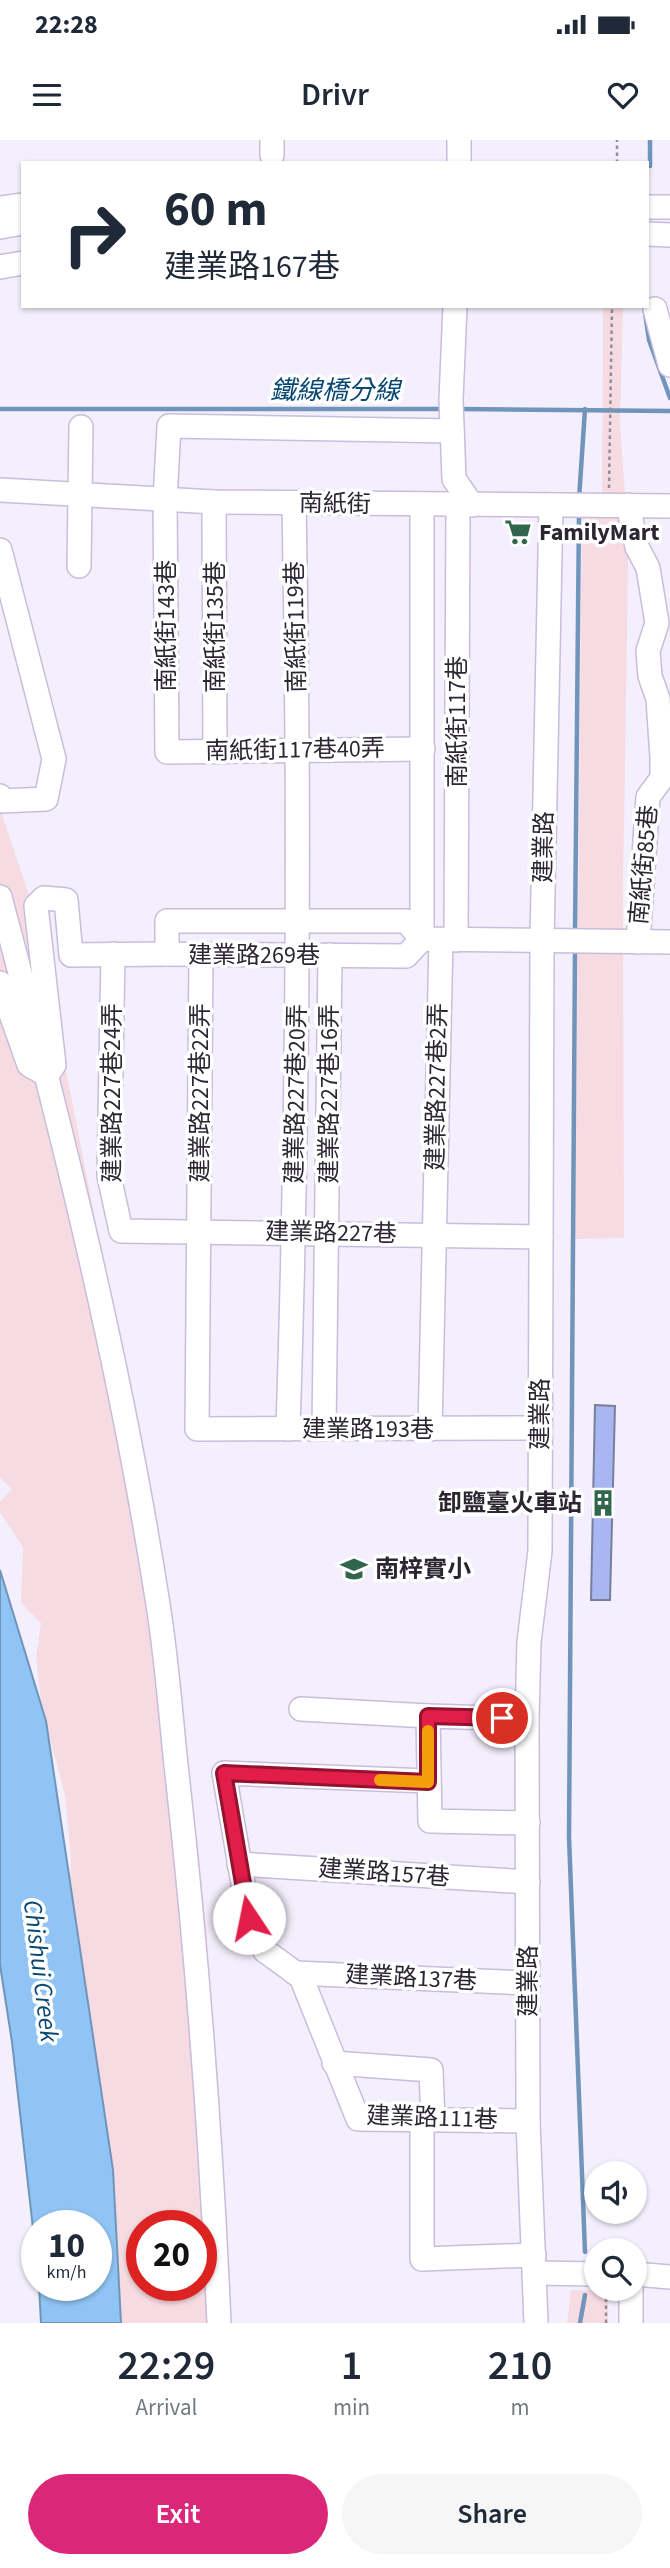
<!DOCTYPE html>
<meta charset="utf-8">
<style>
:root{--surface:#fff;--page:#f6f6f7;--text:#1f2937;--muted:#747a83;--accent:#db2777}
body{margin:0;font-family:"Source Sans 3","Noto Sans TC",sans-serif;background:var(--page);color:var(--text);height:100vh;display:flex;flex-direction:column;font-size:26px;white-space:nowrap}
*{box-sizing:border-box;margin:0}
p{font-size:23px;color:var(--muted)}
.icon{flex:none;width:38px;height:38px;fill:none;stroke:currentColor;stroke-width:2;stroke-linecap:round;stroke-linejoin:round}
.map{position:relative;height:2183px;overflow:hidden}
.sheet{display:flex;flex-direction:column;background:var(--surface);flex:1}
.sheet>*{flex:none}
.hud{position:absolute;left:21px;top:21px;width:628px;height:147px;border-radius:0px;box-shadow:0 2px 5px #0004;background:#fff;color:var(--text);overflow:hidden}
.controls{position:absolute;left:584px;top:2021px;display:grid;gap:14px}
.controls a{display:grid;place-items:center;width:63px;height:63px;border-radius:50%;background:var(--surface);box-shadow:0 2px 5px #0004;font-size:35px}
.speed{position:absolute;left:21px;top:2070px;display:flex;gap:14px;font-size:35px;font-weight:700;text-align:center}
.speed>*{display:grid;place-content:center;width:91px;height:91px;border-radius:50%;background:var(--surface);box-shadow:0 2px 5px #0004;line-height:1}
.speed small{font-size:18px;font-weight:400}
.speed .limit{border:10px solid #d22;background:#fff;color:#111}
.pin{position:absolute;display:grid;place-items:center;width:60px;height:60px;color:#fff;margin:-30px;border:4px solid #fff;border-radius:50%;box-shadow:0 2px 7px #0007}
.me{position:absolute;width:77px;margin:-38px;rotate:349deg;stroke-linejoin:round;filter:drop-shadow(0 0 5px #0008)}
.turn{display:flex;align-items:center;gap:24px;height:147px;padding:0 28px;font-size:32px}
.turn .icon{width:91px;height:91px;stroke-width:2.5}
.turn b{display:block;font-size:49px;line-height:60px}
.eta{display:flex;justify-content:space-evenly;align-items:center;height:119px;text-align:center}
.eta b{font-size:42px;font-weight:600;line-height:49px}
.primary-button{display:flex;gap:14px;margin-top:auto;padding:14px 28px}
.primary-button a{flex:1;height:80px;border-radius:42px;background:var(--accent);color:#fff;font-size:28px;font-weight:600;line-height:80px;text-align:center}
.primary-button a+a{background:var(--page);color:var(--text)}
.status{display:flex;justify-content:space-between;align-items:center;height:49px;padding:0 35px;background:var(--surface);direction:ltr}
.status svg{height:19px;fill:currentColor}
header{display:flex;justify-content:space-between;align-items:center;height:91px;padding:0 28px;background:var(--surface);font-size:32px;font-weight:600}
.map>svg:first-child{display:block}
.green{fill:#f7dbe2;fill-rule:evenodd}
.water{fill:#8fc4f4;stroke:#7195ba;stroke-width:2}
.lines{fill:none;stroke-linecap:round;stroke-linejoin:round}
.stream{stroke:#7195ba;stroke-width:4.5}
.building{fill:#a8b6f2;stroke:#787f9c;stroke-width:2}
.minor-casing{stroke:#c8bddb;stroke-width:26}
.path{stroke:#928d99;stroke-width:2.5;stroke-dasharray:3.5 3.5;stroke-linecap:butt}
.minor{stroke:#fff;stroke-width:23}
.route-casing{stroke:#92132f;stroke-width:18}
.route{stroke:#e11d48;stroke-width:12}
.slow{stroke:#f59e0b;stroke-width:12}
.labels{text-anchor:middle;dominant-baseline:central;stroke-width:7;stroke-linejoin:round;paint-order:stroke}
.street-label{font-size:24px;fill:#2b2632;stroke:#fff}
.poi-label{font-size:24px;font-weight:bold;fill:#2b2632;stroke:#fff;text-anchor:start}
.water-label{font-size:26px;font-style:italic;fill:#084873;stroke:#fff}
</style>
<div class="status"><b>22:28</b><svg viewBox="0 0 49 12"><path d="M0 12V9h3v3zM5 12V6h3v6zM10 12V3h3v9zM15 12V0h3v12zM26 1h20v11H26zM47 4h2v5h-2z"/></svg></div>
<header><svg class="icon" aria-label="menu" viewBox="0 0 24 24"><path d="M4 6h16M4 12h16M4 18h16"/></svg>Drivr<svg class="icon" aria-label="heart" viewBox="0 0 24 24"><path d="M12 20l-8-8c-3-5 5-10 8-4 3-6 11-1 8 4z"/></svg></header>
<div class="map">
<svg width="670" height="2183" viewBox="0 0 670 2183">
<rect width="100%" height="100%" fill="#f4effc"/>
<g class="green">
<path d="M 603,166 L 623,166 L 620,285 L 625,355 L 602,354 Z"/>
<path d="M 629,369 L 623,747 L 624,1098 L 575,1099 L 582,370 Z"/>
<path d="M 0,669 L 34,770 C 96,1082 160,1394 198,1710 C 216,1867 218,2026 226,2183 L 115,2183 L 89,1864 L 70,1739 L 71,1718 L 65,1655 L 41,1564 L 36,1518 L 41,1483 L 21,1463 L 23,1407 L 0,1372 L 0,1362 L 12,1349 L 0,1337 ZM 142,2086 L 201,2086 L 201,2146 L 142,2146 Z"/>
<path d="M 571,2150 L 608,2151 L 608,2183 L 567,2183 Z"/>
</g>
<path class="water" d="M 0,1430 L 46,1581 L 113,2030 L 121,2183 L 41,2183 L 39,2146 L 96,2146 L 96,2086 L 37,2086 L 37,2124 L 12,1902 L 0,1825 Z"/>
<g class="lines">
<g class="stream">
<path d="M 650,26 L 650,0"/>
<path d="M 644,166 L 649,200 L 670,258"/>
<path d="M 0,269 L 444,269"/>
<path d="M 459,269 L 670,271"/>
<path d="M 579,359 L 585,269"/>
<path d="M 575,793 L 579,372"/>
<path d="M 575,809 L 569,1697 L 585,2112"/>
<path d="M 580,2183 L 585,2155"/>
</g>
</g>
<path class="building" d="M 595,1265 L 615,1266 L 610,1460 L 591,1460 Z"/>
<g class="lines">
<defs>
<g id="minor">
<path d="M 272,15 L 272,0"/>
<path d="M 459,23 L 459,0"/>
<path d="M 648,67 L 670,67"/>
<path d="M 0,68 L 23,65"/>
<path d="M 0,87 L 23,83"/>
<path d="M 648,94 L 670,95"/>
<path d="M 0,127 L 23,123"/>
<path d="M 455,166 L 451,260 L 454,339 L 472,365"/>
<path d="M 655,169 L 670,225"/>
<path d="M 0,350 L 214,362 L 670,366"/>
<path d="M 214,362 L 215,611"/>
<path d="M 422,365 L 422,799"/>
<path d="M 628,365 L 637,407 L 648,428 L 657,483 L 648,511 L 650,536 L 658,559 L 662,617 L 662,638 L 648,657 L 638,802"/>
<path d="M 0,410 L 54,619 L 46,659 L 1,661 L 0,656"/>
<path d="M 79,426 L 81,287"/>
<path d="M 423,609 L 167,612 L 165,360 L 169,286 L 452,291"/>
<path d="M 0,757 C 61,987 119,1217 156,1452 C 166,1509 170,1568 176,1625 C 197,1811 211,1996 219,2183"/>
<path d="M 422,799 L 406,781 L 167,781 L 167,814 L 406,816 L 422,799 L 670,802"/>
<path d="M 456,800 L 458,365"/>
<path d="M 113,814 L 109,1036 L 121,1091 L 541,1097"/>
<path d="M 201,814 L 197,1289 L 540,1288"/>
<path d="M 0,843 L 29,925 L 47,935 L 54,925 L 36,766 L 44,758 L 66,760 L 71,815 L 167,814"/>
<path d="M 288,1289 C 298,980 300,672 294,363"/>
<path d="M 324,1289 L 330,815"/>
<path d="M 430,1289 L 441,800"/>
<path d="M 301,1569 L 428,1576"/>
<path d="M 527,1579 L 428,1576 L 430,1681 L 528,1683"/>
<path d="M 428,1641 L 224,1633 L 249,1778 L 265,1811 L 301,1837 L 358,1979 L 528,1981"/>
<path d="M 239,1724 L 528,1742"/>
<path d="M 295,1833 L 528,1843"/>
<path d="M 334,1923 L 431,1930 L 433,1980"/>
<path d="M 422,1980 L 422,2119 L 534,2115"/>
<path d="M 535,2133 L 597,2134"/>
<path d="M 635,2134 L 670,2137"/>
<path d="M 536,2183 L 528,1981 L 527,1579 L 529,1502 L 540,1411 L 542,800 L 551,365"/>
<path d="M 631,2183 L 631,2149"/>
</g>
</defs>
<use href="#minor" class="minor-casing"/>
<g class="path">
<path d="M 617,23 L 617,0"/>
<path d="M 609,348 L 612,166"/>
<path d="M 606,2183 L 606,2151"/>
</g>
<use href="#minor" class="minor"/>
</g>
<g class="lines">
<defs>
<path id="route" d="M 249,1778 L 224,1633 L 428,1642 L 428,1576 L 502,1578"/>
</defs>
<use href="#route" class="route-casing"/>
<use href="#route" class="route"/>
<path class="slow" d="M 380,1640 L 428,1642 L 428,1591"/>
</g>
<defs>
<symbol id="supermarket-bare" viewBox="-9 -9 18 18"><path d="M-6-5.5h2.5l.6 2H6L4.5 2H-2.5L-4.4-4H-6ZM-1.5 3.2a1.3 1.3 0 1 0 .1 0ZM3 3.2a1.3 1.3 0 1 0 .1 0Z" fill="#31664c" stroke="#fff" stroke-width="2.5" paint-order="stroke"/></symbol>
<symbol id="building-bare" viewBox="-9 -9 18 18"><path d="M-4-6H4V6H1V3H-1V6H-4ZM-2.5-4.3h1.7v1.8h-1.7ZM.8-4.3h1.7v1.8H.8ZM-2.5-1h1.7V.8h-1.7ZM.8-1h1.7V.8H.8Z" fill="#31664c" stroke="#fff" stroke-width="2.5" paint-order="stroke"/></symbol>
<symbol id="school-bare" viewBox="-9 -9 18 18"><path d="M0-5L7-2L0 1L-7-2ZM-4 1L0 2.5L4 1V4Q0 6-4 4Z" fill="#31664c" stroke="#fff" stroke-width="2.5" paint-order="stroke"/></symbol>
</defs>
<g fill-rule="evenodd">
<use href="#supermarket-bare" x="499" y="373" width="38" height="38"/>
<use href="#building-bare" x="584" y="1344" width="38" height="38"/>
<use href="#school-bare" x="335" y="1410" width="38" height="38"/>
</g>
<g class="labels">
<g class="street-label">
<text transform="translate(335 364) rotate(1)">南紙街</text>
<text transform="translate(166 486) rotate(-90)">南紙街143巷</text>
<text transform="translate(215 487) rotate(-90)">南紙街135巷</text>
<text transform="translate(296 487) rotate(-91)">南紙街119巷</text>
<text transform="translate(457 582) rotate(-90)">南紙街117巷</text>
<text transform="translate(295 610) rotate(-1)">南紙街117巷40弄</text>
<text transform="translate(544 707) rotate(-89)">建業路</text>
<text transform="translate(644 725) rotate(-85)">南紙街85巷</text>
<text x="254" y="815">建業路269巷</text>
<text transform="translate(437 947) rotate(-89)">建業路227巷2弄</text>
<text transform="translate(112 953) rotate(-90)">建業路227巷24弄</text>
<text transform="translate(200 953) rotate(-90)">建業路227巷22弄</text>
<text transform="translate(296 954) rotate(-89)">建業路227巷20弄</text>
<text transform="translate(329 954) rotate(-90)">建業路227巷16弄</text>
<text transform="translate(331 1093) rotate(1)">建業路227巷</text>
<text transform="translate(540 1274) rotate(-90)">建業路</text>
<text x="368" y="1289">建業路193巷</text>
<text transform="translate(384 1733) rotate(4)">建業路157巷</text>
<text transform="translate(411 1838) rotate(3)">建業路137巷</text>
<text transform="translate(528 1841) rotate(-90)">建業路</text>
<text transform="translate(432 1978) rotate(2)">建業路111巷</text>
</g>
<g class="poi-label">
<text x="539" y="392">FamilyMart</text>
<text x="582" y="1363" text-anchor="end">卸鹽臺火車站</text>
<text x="375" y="1429">南梓實小</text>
</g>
<g class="water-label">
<text x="335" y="250">鐵線橋分線</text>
<text transform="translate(41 1831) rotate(83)">Chishui Creek</text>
</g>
</g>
</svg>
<div class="controls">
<a><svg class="icon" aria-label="sound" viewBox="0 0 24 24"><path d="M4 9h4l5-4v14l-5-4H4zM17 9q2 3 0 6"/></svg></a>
<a><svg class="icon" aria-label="search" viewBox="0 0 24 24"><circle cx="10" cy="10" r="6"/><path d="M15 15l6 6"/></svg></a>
</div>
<div class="speed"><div>10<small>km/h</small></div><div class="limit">20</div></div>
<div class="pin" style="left:502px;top:1578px;background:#d93025"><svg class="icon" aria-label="arrive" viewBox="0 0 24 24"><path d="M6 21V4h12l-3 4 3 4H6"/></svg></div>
<svg class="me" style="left:249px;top:1778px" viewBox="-20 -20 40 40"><circle r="19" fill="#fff"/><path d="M0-13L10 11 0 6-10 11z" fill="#e11d48"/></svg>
<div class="hud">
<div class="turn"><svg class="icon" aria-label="right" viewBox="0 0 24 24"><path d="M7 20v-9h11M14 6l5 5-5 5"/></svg><div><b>60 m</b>建業路167巷</div></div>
</div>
</div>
<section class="sheet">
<div class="eta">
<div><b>22:29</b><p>Arrival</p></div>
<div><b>1</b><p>min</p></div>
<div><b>210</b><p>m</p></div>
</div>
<div class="primary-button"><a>Exit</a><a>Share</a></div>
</section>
